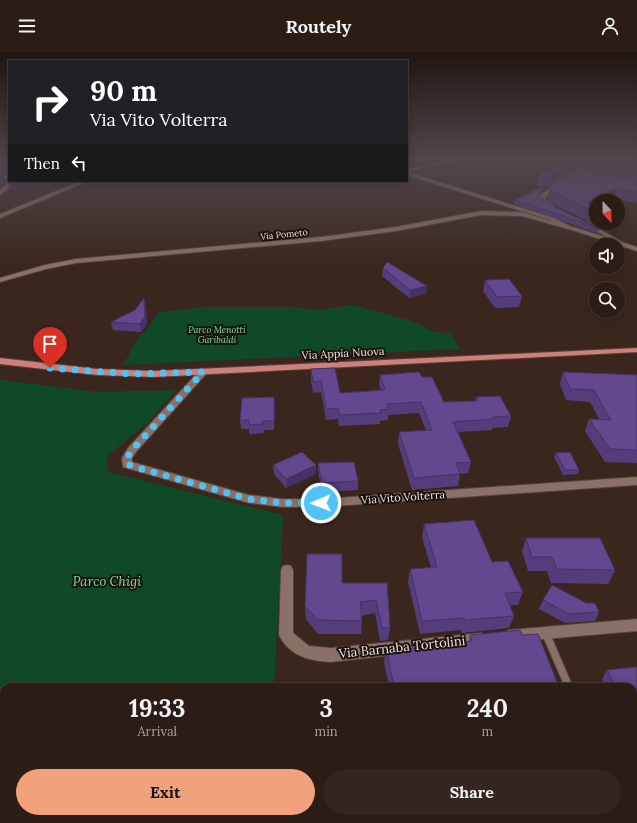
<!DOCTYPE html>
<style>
:root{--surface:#2c1c16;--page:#34251f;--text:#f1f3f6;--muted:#a6a1a1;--line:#483a35;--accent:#f1a17c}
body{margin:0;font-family:Lora,serif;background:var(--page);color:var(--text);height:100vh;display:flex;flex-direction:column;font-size:15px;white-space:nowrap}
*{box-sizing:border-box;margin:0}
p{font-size:13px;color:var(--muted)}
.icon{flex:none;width:22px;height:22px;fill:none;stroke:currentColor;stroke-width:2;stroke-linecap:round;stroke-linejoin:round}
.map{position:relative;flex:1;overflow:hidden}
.side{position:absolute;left:0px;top:631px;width:637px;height:140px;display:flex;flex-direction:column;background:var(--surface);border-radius:12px 12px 0 0;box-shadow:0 2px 10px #0003,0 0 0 1px var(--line)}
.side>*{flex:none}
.top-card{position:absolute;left:8px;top:8px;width:400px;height:122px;border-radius:0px;box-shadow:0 2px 10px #0003,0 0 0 1px var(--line);background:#202124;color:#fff;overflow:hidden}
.needle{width:26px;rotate:158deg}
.fabs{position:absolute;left:589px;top:142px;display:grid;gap:8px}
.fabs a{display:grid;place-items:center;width:36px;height:36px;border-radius:50%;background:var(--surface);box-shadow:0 2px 10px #0003,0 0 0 1px var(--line);font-size:20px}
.pin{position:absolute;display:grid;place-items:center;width:34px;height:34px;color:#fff;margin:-41px -17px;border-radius:50% 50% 50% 0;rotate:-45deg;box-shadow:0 0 4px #0007}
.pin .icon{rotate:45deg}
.me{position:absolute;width:44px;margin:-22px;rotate:269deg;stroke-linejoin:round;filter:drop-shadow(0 0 3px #0008)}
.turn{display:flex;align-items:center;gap:14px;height:84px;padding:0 16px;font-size:18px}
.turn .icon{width:52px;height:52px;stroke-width:2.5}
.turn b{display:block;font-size:28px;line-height:34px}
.then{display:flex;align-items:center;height:38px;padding:0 16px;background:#0003;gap:8px;font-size:15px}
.eta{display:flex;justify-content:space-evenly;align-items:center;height:68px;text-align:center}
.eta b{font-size:24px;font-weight:800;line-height:28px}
.cta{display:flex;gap:8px;margin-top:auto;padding:8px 16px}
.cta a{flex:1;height:46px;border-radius:24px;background:var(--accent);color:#111;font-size:16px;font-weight:800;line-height:46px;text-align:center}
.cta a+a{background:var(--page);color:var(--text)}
header{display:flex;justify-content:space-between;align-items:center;height:52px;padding:0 16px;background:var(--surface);font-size:18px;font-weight:800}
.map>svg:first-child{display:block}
.green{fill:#104927}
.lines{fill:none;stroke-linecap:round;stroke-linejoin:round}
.lane-casing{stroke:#54413a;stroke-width:2}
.street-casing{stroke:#54413a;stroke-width:2}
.secondary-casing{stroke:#54413a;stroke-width:2}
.primary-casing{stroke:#54413a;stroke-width:2}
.lane{fill:#8a7066;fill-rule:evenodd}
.street{fill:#8a7066;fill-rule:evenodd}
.secondary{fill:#8a7066;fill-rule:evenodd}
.primary{fill:#cd7f7a;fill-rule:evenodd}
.wall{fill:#553d7b}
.shaded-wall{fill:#453264}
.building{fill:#63478f;stroke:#453264}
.route{stroke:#4fc3f7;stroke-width:7;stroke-dasharray:0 12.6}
.labels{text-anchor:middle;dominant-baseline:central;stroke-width:4;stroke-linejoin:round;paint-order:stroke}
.far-street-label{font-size:9px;fill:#f2e3dd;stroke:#1b120e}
.far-park-label{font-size:9px;font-style:italic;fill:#75e49b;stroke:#1b120e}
.street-label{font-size:11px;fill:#f2e3dd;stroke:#1b120e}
.near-park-label{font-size:13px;font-style:italic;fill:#75e49b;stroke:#1b120e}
.near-street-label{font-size:13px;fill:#f2e3dd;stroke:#1b120e}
</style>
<header><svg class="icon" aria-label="menu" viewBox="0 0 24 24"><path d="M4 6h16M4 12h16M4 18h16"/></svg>Routely<svg class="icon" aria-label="person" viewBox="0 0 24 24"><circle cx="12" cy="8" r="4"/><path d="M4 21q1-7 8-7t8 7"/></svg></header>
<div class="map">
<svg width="637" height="771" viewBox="0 0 637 771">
<rect width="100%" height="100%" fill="#3b261d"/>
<g class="green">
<path d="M 353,253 L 412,269 L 435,280 L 451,281 L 460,297 L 123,313 L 140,282 L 144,281 L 159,260 L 205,255 L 293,255 L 320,258 Z"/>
<path d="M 0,328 L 98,340 L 176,338 L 149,370 L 107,404 L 108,420 L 283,463 L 274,635 L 4,635 L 4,767 L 266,767 L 265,771 L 0,771 Z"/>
</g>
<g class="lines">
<defs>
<g id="lane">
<path d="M 462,107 L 463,109 L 447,110 L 407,120 L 407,118 L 447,108 Z"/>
<path d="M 545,576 L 548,577 L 573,635 L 565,635 L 541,580 L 542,577 Z"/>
</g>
<g id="street">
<path d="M 590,106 L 595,106 L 576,124 L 545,145 L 546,148 L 554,154 L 554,156 L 550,156 L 541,150 L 540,143 L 572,122 Z"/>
<path d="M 0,120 L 9,125 L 9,129 L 11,129 L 10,135 L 0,143 L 0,138 L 6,133 L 7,128 L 0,123 Z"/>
<path d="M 82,129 L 88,129 L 0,166 L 0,162 Z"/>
<path d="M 481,159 L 522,160 L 571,175 L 568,177 L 522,164 L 481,163 L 396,179 L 321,189 L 76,211 L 46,217 L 0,230 L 0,226 L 45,213 L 76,207 L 321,185 L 396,175 Z"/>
<path d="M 584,170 L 588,170 L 627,193 L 622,194 L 584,172 Z"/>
<path d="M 203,317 L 206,318 L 207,320 L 206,322 L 136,400 L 132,406 L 132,410 L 249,443 L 282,447 L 321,447 L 637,425 L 637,433 L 321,455 L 282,455 L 249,451 L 123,415 L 122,406 L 128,396 L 200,318 Z"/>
<path d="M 287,513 L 291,514 L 293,518 L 293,581 L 309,594 L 331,596 L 481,581 L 486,583 L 488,587 L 486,591 L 481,593 L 331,610 C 310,609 289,604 279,583 L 281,518 L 283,514 Z"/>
<path d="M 637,567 L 637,579 L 509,590 L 504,588 L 502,584 L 504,580 L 509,578 Z"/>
<rect x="633" y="674" width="4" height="16"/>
<rect x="292" y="767" width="18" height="4"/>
</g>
<path id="secondary" d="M 407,120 L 554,166 L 570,174 L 637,195 L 637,199 L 566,176 L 550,168 L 407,123 Z"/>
<path id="primary" d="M 637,296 L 637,300 L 154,325 L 97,323 L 0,312 L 0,306 L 97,317 L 154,319 Z"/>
</defs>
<use href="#lane" class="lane-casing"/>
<use href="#street" class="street-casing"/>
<use href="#secondary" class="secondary-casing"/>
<use href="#primary" class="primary-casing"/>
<use href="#lane" class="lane"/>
<use href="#street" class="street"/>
<use href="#secondary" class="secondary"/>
<use href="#primary" class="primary"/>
</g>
<g class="wall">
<path d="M 0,106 L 9,106 L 9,123 L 5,120 L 3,115 L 0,116 Z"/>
<path d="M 443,106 L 506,106 L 483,115 L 466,116 L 454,111 L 454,107 L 458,106 L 444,107 Z"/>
<path d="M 570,106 L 588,106 L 571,121 L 582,118 L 584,112 L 590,106 L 637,106 L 637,151 L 614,146 L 596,149 L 596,171 L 617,171 L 616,174 L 608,179 L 555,153 L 547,147 L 550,134 L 548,135 L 536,133 L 538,123 Z"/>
<path d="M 10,129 L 74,129 L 71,131 L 57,129 L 49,134 L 10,137 Z"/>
<path d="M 543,135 L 542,139 L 539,144 L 550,153 L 599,176 L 597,181 L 514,152 L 515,148 L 530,142 L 530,140 Z"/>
<path d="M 383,216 L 426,242 L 409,246 L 382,224 Z"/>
<path d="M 485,228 L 522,244 L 519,255 L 495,256 L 483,239 Z"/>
<path d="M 146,254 L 147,272 L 141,280 L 113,278 L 111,270 Z"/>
<path d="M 311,317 L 340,341 L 381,338 L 379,333 L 380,323 L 422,325 L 444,350 L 475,349 L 476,345 L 511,364 L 508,375 L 492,376 L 492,378 L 458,380 L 471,410 L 468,421 L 460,422 L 458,434 L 412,438 L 398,392 L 399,380 L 426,378 L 419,361 L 388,363 L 388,368 L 380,369 L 380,372 L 339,374 L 338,367 L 326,368 L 321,340 L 313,341 L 311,328 Z"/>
<path d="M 563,320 L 637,323 L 637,411 L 605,410 L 585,379 L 589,367 L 600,368 L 590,350 L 566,348 L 560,332 Z"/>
<path d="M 275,354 L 274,378 L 264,378 L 264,381 L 249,382 L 249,377 L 241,377 L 240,368 Z"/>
<path d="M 556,401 L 579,418 L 578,422 L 563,423 L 554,405 Z"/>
<path d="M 318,411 L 358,429 L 358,438 L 322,440 L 318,420 Z"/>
<path d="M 273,413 L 316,413 L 316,422 L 286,436 L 274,422 Z"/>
<path d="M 424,472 L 492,510 L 523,540 L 518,553 L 510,553 L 514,564 L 509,576 L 462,581 L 461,578 L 420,582 L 408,530 L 410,517 L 431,516 L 422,485 Z"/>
<path d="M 526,486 L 615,518 L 608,532 L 551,531 L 547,519 L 528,519 L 522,499 Z"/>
<path d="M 342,531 L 387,531 L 390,575 L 388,588 L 380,589 L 375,561 L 361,564 L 362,569 L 361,582 L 318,582 L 306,567 L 305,554 Z"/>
<path d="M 543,548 L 599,560 L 595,569 L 565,571 L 539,557 Z"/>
<path d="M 470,583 L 522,583 L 559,635 L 389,635 L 384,610 L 386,596 L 469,589 Z"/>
<path d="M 637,615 L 637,665 L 633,666 L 633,635 L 606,635 L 602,627 L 607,618 Z"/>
<path d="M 637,724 L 637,732 L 635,726 Z"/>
</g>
<g class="shaded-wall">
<path d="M 497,106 L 506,106 L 483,115 L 466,116 L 467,112 Z"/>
<path d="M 580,106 L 588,106 L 571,121 L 548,135 L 550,126 Z"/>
<path d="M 7,107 L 9,113 L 0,116 L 0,109 Z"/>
<path d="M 3,122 L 5,129 L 5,131 L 0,132 L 0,125 Z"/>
<path d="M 34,129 L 57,129 L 49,134 L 10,137 L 8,131 Z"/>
<path d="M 617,136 L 614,146 L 609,149 L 596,149 L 596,155 L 587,150 Z"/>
<path d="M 610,171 L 617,171 L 616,174 L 608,179 Z"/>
<path d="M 427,234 L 426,242 L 409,246 L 410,238 Z"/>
<path d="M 144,246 L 146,254 L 147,272 L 141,280 L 140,272 Z"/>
<path d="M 274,345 L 275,354 L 274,378 Z"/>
<path d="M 316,413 L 316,422 L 286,436 L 286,427 Z"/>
</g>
<g class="building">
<path d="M 0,106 L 9,106 L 9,120 L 8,118 L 3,114 L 9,111 L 7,107 L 0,109 Z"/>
<path d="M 459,106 L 497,106 L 484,111 L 467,112 L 454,107 Z"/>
<path d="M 570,106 L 580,106 L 574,111 L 550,126 L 538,123 Z"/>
<path d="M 590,106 L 630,106 L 637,108 L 637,121 L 584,112 Z"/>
<path d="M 578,117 L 637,128 L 637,140 L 617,136 L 587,150 L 596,154 L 596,161 L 557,142 L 549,136 L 551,133 Z"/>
<path d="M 0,120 L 3,122 L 3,125 L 0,125 Z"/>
<path d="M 10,129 L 34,129 L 8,131 Z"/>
<path d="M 543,135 L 539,143 L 550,153 L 599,176 L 515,148 L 534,140 L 530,140 Z"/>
<path d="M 387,210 L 427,234 L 410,238 L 383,216 Z"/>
<path d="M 509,227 L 522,244 L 497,245 L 485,228 Z"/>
<path d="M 144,246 L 145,264 L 140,272 L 111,270 L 135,258 Z"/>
<path d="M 335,316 L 340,341 L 385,338 L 380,323 L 419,320 L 422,325 L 432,325 L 444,350 L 478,349 L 476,345 L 500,344 L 511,364 L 493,365 L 494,367 L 453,370 L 471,410 L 456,411 L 460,422 L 414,426 L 399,380 L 432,378 L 421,350 L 387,352 L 389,357 L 380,358 L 381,361 L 340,363 L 338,356 L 326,357 L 321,329 L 313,330 L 311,317 Z"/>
<path d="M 563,320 L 637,323 L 637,398 L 610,397 L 589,367 L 611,368 L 594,338 L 570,337 Z"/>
<path d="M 274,345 L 274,369 L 263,369 L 263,372 L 249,373 L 249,368 L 240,368 L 242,346 Z"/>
<path d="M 302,400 L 316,413 L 286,427 L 273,413 Z"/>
<path d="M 570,400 L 579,418 L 565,418 L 556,401 Z"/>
<path d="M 354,410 L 358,429 L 322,431 L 318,411 Z"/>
<path d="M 474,468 L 492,510 L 508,509 L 523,540 L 505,541 L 514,564 L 465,568 L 465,566 L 422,569 L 410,517 L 437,515 L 424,472 Z"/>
<path d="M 526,486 L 600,486 L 615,518 L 557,517 L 552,505 L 532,505 Z"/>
<path d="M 307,502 L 342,502 L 342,531 L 387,531 L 390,575 L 382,576 L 376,548 L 360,550 L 362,569 L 318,568 L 305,554 Z"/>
<path d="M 552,533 L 586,551 L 595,551 L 599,560 L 569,562 L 543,548 Z"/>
<path d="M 520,578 L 522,583 L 538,582 L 559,635 L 394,635 L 386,596 L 472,589 L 470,583 Z"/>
<path d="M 637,615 L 637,657 L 633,658 L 633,635 L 616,635 L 607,618 Z"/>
<path d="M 369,767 L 404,767 L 418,771 L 368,771 Z"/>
</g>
<linearGradient id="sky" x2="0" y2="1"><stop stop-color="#201510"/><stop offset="0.5" stop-color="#4f474c"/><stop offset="1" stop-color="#4f474c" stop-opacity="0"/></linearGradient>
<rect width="637" height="214" fill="url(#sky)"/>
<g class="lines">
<path class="route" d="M 50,316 L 132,322 L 203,320 L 132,398 L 127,406 L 127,412 L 135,415 L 249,447 L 282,451 L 321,451"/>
</g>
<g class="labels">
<g class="far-street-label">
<text transform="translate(284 182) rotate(-6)">Via Pometo</text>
</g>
<g class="far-park-label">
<text x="217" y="277">Parco Menotti<tspan x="217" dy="10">Garibaldi</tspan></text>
</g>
<g class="street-label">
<text transform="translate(343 301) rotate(-3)">Via Appia Nuova</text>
<text transform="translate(403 445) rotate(-4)">Via Vito Volterra</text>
</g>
<g class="near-park-label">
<text x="107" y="529">Parco Chigi</text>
</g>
<g class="near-street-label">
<text transform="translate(402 595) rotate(-6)">Via Barnaba Tortolini</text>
</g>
</g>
</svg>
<div class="fabs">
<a><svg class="needle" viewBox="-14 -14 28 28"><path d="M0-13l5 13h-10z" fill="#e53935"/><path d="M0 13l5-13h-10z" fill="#a6a1a1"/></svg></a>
<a><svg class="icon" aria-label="sound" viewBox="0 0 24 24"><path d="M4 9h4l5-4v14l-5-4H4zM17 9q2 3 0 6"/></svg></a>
<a><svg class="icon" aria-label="search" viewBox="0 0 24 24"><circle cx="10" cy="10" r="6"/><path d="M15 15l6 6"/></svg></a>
</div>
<div class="pin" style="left:50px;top:316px;background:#d93025"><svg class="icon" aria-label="arrive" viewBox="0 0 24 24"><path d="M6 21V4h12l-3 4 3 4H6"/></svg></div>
<svg class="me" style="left:321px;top:451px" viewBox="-20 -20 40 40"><circle r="17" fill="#4fc3f7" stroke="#fff" stroke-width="3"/><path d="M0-11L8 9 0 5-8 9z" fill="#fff"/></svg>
<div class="top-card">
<div class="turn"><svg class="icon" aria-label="right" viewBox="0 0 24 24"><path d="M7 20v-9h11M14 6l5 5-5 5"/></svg><div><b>90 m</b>Via Vito Volterra</div></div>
<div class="then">Then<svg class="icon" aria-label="left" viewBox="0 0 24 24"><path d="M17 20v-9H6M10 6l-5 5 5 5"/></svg></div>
</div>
<section class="side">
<div class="eta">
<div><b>19:33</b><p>Arrival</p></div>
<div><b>3</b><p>min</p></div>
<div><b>240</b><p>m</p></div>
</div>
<div class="cta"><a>Exit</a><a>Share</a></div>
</section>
</div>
